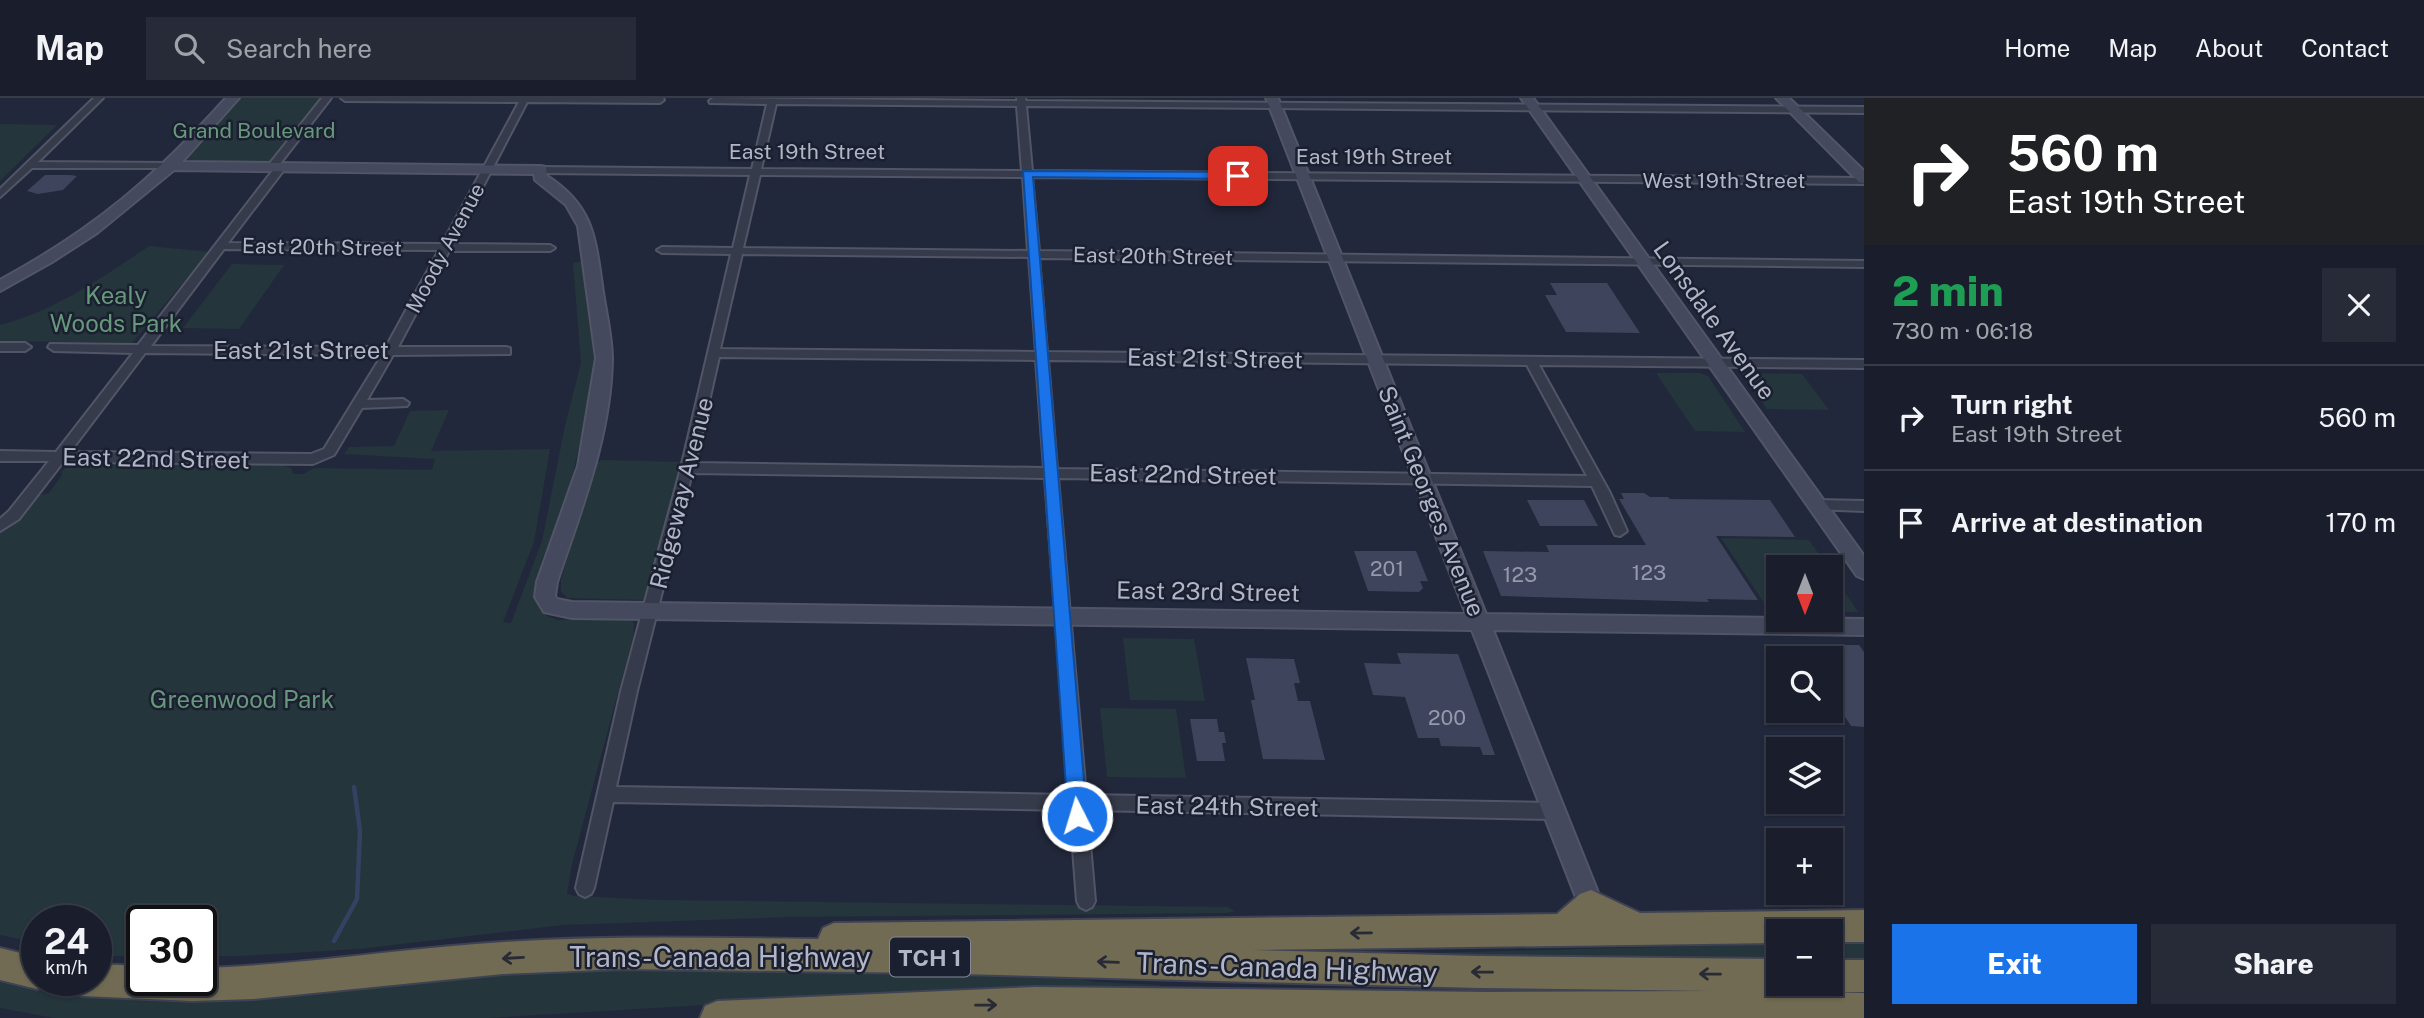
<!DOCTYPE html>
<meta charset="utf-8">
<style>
:root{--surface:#1a1e2c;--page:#272b38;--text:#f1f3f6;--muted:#9fa2a9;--line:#383c48;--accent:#1a73e8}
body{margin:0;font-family:"Public Sans",sans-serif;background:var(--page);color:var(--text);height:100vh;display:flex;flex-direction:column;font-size:26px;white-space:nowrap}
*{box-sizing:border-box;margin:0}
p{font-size:23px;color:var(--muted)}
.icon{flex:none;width:38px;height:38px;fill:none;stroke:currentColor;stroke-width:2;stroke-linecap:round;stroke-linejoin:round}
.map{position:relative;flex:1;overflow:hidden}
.drawer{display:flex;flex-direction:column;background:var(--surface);width:560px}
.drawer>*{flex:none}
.guide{background:#202124;color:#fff;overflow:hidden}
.needle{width:46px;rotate:180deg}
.buttons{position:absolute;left:1766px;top:457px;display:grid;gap:14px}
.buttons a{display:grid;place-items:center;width:77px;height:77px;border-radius:0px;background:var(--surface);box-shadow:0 2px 5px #0004,0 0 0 2px var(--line);font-size:35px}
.speed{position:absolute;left:21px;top:807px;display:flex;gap:14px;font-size:35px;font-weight:700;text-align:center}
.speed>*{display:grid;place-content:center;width:91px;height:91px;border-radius:50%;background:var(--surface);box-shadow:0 2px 5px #0004,0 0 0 2px var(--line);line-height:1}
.speed small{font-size:18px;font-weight:400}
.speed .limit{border:4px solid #111;border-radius:10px;background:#fff;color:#111}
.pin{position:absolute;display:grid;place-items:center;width:60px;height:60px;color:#fff;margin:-30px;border-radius:14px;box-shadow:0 4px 10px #0006}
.me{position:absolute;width:77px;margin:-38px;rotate:355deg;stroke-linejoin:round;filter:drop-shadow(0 0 5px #0008)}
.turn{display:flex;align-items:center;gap:24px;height:147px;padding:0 28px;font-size:32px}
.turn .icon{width:91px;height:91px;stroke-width:2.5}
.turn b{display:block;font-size:49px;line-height:60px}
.round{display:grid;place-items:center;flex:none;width:74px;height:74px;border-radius:0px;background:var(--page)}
.overview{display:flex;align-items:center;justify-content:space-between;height:119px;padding:0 28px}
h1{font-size:42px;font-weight:800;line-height:52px;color:#1e9e55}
.cta{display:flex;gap:14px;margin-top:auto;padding:14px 28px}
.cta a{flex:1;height:80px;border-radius:0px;background:var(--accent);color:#fff;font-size:28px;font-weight:800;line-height:80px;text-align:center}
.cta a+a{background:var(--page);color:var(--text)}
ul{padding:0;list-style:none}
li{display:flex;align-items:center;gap:21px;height:105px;padding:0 28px;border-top:2px solid var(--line)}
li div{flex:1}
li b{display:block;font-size:26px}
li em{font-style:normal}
header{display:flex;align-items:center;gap:42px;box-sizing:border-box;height:98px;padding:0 35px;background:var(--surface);border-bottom:2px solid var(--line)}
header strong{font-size:33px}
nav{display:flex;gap:38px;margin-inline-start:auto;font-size:24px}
.search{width:490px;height:63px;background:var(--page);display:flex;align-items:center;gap:18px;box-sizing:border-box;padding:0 24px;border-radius:0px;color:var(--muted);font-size:26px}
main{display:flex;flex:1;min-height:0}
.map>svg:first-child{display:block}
.green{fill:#24353c}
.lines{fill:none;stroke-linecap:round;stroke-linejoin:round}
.stream{stroke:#364062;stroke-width:4.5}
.building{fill:#3e445b}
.street-casing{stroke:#515566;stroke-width:4}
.secondary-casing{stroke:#515566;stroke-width:4}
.highway-casing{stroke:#3e4253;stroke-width:4}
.street{fill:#363b4b;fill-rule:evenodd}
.secondary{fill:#44495e;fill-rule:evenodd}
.highway{fill:#716b53;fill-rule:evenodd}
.oneway{stroke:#282b35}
.route{fill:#1a73e8;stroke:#114b97;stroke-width:2}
.labels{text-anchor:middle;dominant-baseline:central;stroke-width:5;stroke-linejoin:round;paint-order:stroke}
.far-park-label{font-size:21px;fill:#68987c;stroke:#1b2030}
.far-street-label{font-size:21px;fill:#b1b5c7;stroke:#1b2030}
.number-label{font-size:21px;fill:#9499ac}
.shield{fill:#1b2030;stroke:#84889a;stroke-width:2}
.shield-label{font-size:23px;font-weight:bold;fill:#b1b5c7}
.park-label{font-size:24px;fill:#68987c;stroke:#1b2030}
.street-label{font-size:24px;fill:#b1b5c7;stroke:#1b2030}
.near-street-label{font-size:28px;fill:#b1b5c7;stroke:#1b2030}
</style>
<header>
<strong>Map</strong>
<div class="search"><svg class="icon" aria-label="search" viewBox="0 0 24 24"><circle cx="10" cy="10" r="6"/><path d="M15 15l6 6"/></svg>Search here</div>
<nav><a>Home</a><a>Map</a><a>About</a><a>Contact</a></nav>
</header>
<main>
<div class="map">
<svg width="1864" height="920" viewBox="0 0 1864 920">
<rect width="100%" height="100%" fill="#22283b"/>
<g class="green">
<path d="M 236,0 L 323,0 L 272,63 L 186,64 L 199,42 Z"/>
<path d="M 0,26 L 57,27 L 0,83 Z"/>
<path d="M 149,148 L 209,154 L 132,245 L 0,243 L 0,227 C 55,213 103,179 149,148 Z"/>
<path d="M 583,163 L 599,259 L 569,394 L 541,465 L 535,502 L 547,518 L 557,522 L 627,521 L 634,524 L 633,539 L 572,766 L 567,796 L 574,798 L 658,802 L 1227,809 L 1235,813 L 1227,815 L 789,819 L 563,827 L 359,851 L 240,858 L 201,858 L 201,822 L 142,822 L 142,857 L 114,858 L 96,853 L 96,822 L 37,822 L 37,845 L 0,837 L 0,425 L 35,398 L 49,395 L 62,377 L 61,373 L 71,367 L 279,366 L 291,370 L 293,376 L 303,376 L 314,370 L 432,372 L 435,361 L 344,356 L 349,349 L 394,348 L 410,313 L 449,312 L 431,353 L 550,351 L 534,444 L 503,524 L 511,525 L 542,443 L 565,328 L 581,265 L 573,165 Z"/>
<path d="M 232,166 L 284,167 L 239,231 L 183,230 Z"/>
<path d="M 1656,275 L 1700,275 L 1708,278 L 1745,334 L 1695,333 Z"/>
<path d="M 1742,275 L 1802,276 L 1829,312 L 1767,311 Z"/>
<path d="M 602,362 L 683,364 L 650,497 L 644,502 L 567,500 L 561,493 L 561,481 L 597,364 Z"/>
<path d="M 1721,440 L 1809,442 L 1828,469 L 1778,469 L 1778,512 L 1768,511 Z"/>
<path d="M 1831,473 L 1858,514 L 1831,514 Z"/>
<path d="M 1123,540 L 1194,541 L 1205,603 L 1130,602 Z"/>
<path d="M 1100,610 L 1176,611 L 1186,680 L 1107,679 Z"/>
<path d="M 1864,844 L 1864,864 L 1831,863 L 1830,845 Z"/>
<path d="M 1778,846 L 1778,863 L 1344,857 Z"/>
<path d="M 624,870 L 1036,874 L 1096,884 L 1160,887 L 1161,894 L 771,903 L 488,920 L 54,920 L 0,910 L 0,877 L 49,886 L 160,898 L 428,878 Z"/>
</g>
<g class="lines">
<path class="stream" d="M 334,843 L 357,801 L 360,733 L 354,689"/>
</g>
<g class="building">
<path d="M 45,77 L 70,77 L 77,78 L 63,92 L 38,96 L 27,93 Z"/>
<path d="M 1550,185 L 1607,185 L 1640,235 L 1566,234 L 1545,197 L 1557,197 Z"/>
<path d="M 1621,395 L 1644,395 L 1650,399 L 1668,399 L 1670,401 L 1770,402 L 1795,439 L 1716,438 L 1758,502 L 1707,501 L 1709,504 L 1501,498 L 1483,453 L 1549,454 L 1546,447 L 1646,447 L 1619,401 L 1624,401 Z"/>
<path d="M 1527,402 L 1584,402 L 1598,428 L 1540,428 Z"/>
<path d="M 1354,453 L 1416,453 L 1428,483 L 1420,483 L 1423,490 L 1419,494 L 1368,493 Z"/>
<path d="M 1806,547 L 1859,547 L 1864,554 L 1864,629 L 1851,628 L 1836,605 L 1843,605 L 1830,585 L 1830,560 L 1814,560 Z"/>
<path d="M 1397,555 L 1458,556 L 1495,657 L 1483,657 L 1480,649 L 1441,648 L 1439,640 L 1418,640 L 1405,599 L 1373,597 L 1364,565 L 1401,566 Z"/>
<path d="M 1246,560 L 1294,561 L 1300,585 L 1294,585 L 1298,603 L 1310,603 L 1325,662 L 1263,661 L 1251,602 L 1255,602 Z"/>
<path d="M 1190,621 L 1217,621 L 1219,634 L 1224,634 L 1226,645 L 1222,645 L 1225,663 L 1197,663 Z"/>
</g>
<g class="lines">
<defs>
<g id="street">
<path d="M 94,0 L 103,0 L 38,64 L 170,65 L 175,68 L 173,70 L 32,70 L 0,99 L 0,91 Z"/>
<path d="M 322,0 L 331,0 L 279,67 L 286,69 L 228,145 L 442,146 L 519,4 L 345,3 L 341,0 L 663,0 L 664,2 L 660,5 L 527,4 L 453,146 L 550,147 L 555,150 L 550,153 L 449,153 L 398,249 L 506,249 L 510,250 L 510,256 L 393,257 L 367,302 L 403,301 L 409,305 L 407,308 L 362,310 L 334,357 L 313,366 L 63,364 L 19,421 L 0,433 L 0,421 L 9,413 L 49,363 L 0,363 L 0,353 L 56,354 L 133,255 L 54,253 L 48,249 L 50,246 L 138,247 L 274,71 L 267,69 ZM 224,151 L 439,152 L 386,249 L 151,248 ZM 145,255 L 382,257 L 324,351 L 311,356 L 70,354 Z"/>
<path d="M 713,0 L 1017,3 L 1017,0 L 1025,0 L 1026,3 L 1864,9 L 1864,15 L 1026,8 L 1032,73 L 1864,80 L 1864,86 L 1032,79 L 1039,153 L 1864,163 L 1864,169 L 1039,160 L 1047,254 L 1864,262 L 1864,270 L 1539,267 L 1610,395 L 1627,433 L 1620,438 L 1615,437 L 1592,388 L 1058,380 L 1086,697 L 1554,705 L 1560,707 L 1562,713 L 1560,719 L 1554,721 L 1087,712 L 1095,803 L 1092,809 L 1086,812 L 1080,809 L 1077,803 L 1070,712 L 613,704 L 594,790 L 591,796 L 585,799 L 579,796 L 576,790 L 621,593 L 681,370 L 731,156 L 662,155 L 657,152 L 662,149 L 733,150 L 750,77 L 541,75 L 536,72 L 541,69 L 752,71 L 767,6 L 710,5 L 709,3 ZM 776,6 L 1017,8 L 1022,73 L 761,71 ZM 760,77 L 1023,79 L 1028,153 L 743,150 ZM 742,156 L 1029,159 L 1036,254 L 720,251 ZM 719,259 L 1036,262 L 1044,370 L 695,365 ZM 1048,262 L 1527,267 L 1587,378 L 1057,371 ZM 692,375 L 1045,380 L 1069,697 L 616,689 L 637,593 Z"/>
<path d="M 0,245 L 25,245 L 31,249 L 25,253 L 0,253 Z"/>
<path d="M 1817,402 L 1864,403 L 1864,413 L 1812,411 L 1810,407 L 1812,403 Z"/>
</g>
<g id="secondary">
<path d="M 226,0 L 239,0 L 182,64 L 541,68 L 546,69 L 547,78 C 592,107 595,137 602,187 C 605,211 612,237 612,261 C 611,338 581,412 557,484 L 555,498 L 557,501 L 572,504 L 1466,516 L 1266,0 L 1278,0 L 1486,516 L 1864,521 L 1864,537 L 1493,532 L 1603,807 L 1600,816 L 1591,819 L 1582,816 L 1579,807 L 1472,532 L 572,520 L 544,514 L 535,499 L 537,484 L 578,368 L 596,260 L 578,128 L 566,107 L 535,82 L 534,76 L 174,72 L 97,135 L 52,164 L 0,193 L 0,182 C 94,131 155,79 226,0 Z"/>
<path d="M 1521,0 L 1533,0 L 1864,458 L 1864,481 L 1857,478 Z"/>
<path d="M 1776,0 L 1789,0 L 1864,73 L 1864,85 L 1859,84 Z"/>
</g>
<g id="highway">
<path d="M 1591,792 L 1640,815 L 1864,812 L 1864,844 L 1830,844 L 1830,833 L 1778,833 L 1778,845 L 1252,852 L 1479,858 L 1778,861 L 1778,886 L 1791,886 L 1778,893 L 1864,895 L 1864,920 L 700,920 L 705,908 L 717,903 L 1035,889 L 1487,894 L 1711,893 L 1479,890 L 923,875 L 623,871 L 503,876 L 254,901 L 192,903 L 83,898 L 71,894 L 67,882 L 96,882 L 96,866 L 142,868 L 142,882 L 201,882 L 201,870 C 303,867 403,850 504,844 C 609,837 713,840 818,841 L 823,830 L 834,825 L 1557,816 L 1580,796 Z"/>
<path d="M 0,850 L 37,859 L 37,882 L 50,882 L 49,887 L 37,891 L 0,882 Z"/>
<path d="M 1830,862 L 1864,862 L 1864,894 L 1830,894 L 1818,890 L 1817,886 L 1830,886 Z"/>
</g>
</defs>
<use href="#street" class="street-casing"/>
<use href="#secondary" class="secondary-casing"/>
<use href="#highway" class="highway-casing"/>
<use href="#street" class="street"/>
<use href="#secondary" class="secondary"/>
<use href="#highway" class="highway"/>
</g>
<defs><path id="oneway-shaft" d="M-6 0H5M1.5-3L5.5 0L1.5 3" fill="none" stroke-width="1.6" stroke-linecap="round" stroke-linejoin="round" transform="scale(1.75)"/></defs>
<g class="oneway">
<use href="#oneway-shaft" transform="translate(1361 835) rotate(179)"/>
<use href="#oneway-shaft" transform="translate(513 860) rotate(177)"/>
<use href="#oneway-shaft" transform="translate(1108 864) rotate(-178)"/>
<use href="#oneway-shaft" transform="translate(1482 874) rotate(-179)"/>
<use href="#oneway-shaft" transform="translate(1710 876) rotate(-179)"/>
<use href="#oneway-shaft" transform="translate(986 907) rotate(-1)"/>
</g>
<path class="route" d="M 1023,73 L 1238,74 L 1244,78 L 1238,81 L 1033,79 L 1087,718 L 1084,724 L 1077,727 L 1070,724 L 1068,718 Z"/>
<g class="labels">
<g class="far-park-label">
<text x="254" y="32">Grand Boulevard</text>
</g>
<g class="far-street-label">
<text x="807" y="53">East 19th Street</text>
<text x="1374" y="58">East 19th Street</text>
<text x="1724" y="82">West 19th Street</text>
<text transform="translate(322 149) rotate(1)">East 20th Street</text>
<text transform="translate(445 150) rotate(-62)">Moody Avenue</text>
<text transform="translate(1153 158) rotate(1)">East 20th Street</text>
</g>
<g class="number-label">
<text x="1387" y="470">201</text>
<text x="1649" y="474">123</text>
<text x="1520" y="476">123</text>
<text x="1447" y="619">200</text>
</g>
<rect class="shield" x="890" y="839.5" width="80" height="39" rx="5"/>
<g class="shield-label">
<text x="930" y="859">TCH 1</text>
</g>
<g class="park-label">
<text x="116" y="197">Kealy<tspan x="116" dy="28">Woods Park</tspan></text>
<text x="242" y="601">Greenwood Park</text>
</g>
<g class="street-label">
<text transform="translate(1715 222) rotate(54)">Lonsdale Avenue</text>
<text x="301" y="252">East 21st Street</text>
<text transform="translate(1215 260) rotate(1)">East 21st Street</text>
<text transform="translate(156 360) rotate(1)">East 22nd Street</text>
<text transform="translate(1183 376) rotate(1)">East 22nd Street</text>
<text transform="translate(681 395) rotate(-76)">Ridgeway Avenue</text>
<text transform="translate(1432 403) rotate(68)">Saint Georges Avenue</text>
<text transform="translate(1208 493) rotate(1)">East 23rd Street</text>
<text transform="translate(1227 708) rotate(1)">East 24th Street</text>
</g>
<g class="near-street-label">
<text x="720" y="858">Trans-Canada Highway</text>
<text transform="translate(1287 869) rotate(2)">Trans-Canada Highway</text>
</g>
</g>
</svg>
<div class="buttons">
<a><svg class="needle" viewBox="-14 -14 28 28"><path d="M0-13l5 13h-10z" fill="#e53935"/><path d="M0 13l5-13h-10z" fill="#9fa2a9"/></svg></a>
<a><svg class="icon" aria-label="search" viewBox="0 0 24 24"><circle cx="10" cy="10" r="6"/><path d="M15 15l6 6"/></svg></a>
<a><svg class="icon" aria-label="layers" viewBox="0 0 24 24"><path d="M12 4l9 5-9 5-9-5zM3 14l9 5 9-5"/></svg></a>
<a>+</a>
<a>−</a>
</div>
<div class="speed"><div>24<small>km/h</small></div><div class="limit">30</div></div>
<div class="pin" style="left:1238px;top:78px;background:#d93025"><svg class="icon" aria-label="arrive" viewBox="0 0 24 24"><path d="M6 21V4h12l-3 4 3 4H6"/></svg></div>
<svg class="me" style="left:1077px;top:718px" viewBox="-20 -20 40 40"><circle r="17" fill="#1a73e8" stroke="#fff" stroke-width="3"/><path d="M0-11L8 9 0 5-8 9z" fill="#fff"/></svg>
</div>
<section class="drawer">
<div class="guide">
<div class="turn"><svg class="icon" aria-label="right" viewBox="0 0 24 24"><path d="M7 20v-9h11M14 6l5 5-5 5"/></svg><div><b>560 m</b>East 19th Street</div></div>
</div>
<div class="overview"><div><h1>2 min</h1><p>730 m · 06:18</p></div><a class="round"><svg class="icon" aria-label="close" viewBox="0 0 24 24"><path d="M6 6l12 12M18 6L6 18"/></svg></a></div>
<ul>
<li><svg class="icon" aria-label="right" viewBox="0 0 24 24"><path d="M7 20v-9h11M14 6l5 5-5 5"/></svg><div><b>Turn right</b><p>East 19th Street</p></div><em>560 m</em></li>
<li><svg class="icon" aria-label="arrive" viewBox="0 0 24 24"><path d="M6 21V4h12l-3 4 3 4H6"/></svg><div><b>Arrive at destination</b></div><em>170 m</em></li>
</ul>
<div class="cta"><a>Exit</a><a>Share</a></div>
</section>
</main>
